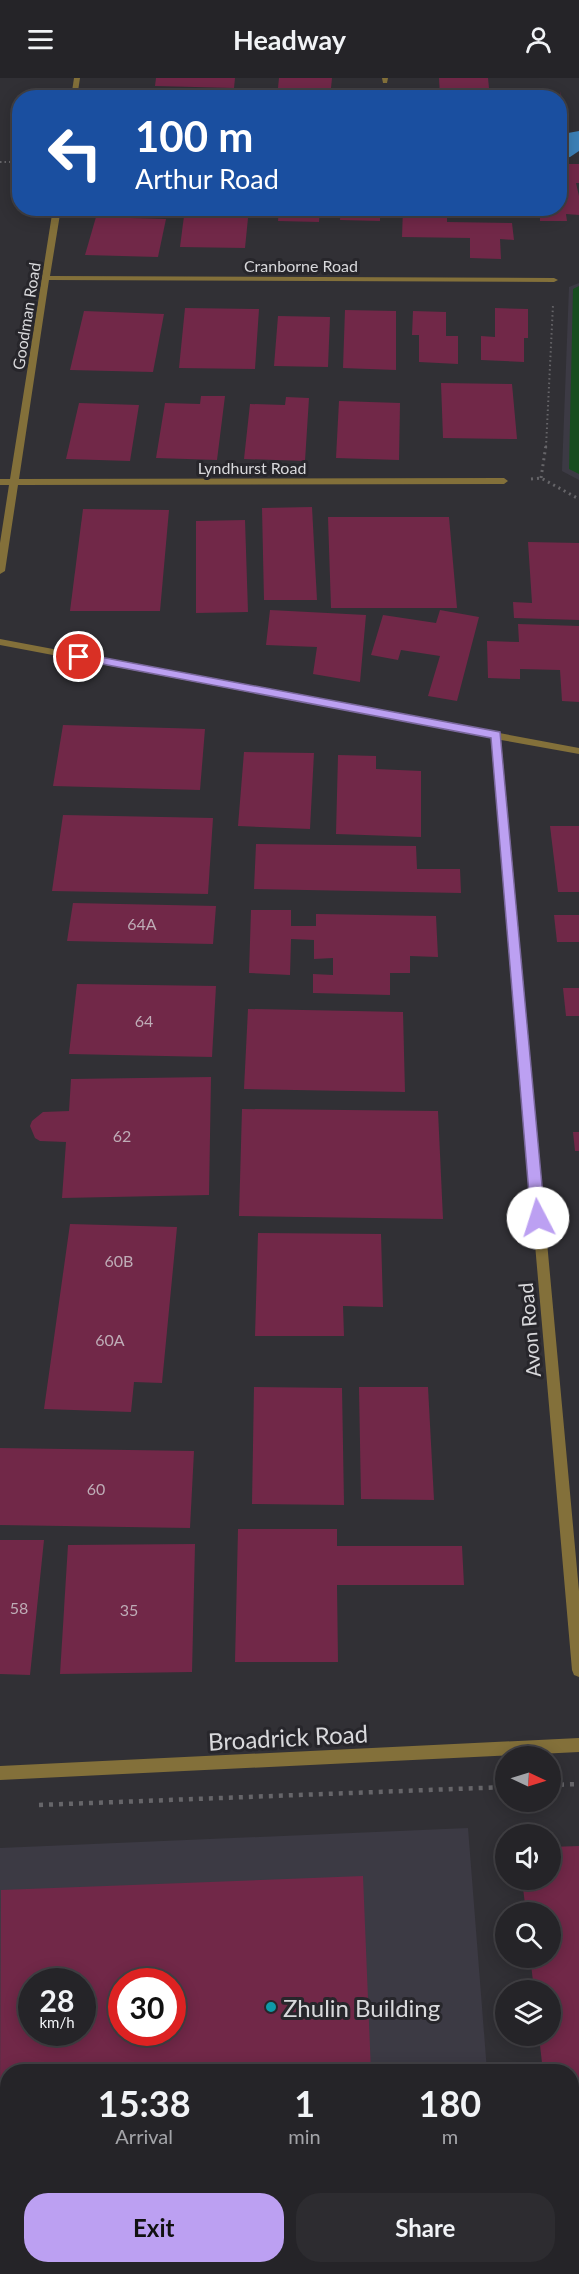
<!DOCTYPE html>
<style>
:root{--surface:#252428;--page:#2d2c30;--text:#f1f3f6;--muted:#a3a4a8;--line:#424145;--accent:#bca0f2}
body{margin:0;font-family:Lato,sans-serif;background:var(--page);color:var(--text);height:100vh;display:flex;flex-direction:column;font-size:22px;white-space:nowrap}
*{box-sizing:border-box;margin:0}
p{font-size:20px;color:var(--muted)}
.icon{flex:none;width:33px;height:33px;fill:none;stroke:currentColor;stroke-width:2;stroke-linecap:round;stroke-linejoin:round}
.map{position:relative;flex:1;overflow:hidden}
.details{position:absolute;left:0px;top:1986px;width:579px;height:210px;display:flex;flex-direction:column;background:var(--surface);border-radius:24px 24px 0 0;box-shadow:0 3px 15px #0003,0 0 0 2px var(--line)}
.details>*{flex:none}
.guide{position:absolute;left:12px;top:12px;width:555px;height:126px;border-radius:24px;box-shadow:0 3px 15px #0003,0 0 0 2px var(--line);background:#1a4fa0;color:#fff;overflow:hidden}
.needle{width:39px;rotate:94deg}
.controls{position:absolute;left:495px;top:1668px;display:grid;gap:12px}
.controls a{display:grid;place-items:center;width:66px;height:66px;border-radius:50%;background:var(--surface);box-shadow:0 3px 15px #0003,0 0 0 2px var(--line);font-size:30px}
.speed{position:absolute;left:18px;top:1890px;display:flex;gap:12px;font-size:30px;font-weight:700;text-align:center}
.speed>*{display:grid;place-content:center;width:78px;height:78px;border-radius:50%;background:var(--surface);box-shadow:0 3px 15px #0003,0 0 0 2px var(--line);line-height:1}
.speed small{font-size:15px;font-weight:400}
.speed .limit{border:9px solid #d22;background:#fff;color:#111}
.pin{position:absolute;display:grid;place-items:center;width:51px;height:51px;color:#fff;margin:-26px;border:3px solid #fff;border-radius:50%;box-shadow:0 2px 6px #0007}
.me{position:absolute;width:66px;margin:-33px;rotate:355deg;stroke-linejoin:round;filter:drop-shadow(0 0 4px #0008)}
.turn{display:flex;align-items:center;gap:21px;height:126px;padding:0 24px;font-size:27px}
.turn .icon{width:78px;height:78px;stroke-width:2.5}
.turn b{display:block;font-size:42px;line-height:51px}
.eta{display:flex;justify-content:space-evenly;align-items:center;height:102px;text-align:center}
.eta b{font-size:36px;font-weight:700;line-height:42px}
.cta{display:flex;gap:12px;margin-top:auto;padding:12px 24px}
.cta a{flex:1;height:69px;border-radius:24px;background:var(--accent);color:#111;font-size:24px;font-weight:700;line-height:69px;text-align:center}
.cta a+a{background:var(--page);color:var(--text)}
header{display:flex;justify-content:space-between;align-items:center;height:78px;padding:0 24px;background:var(--surface);font-size:27px;font-weight:700}
.map>svg:first-child{display:block}
.built{fill:#3c3a44;fill-rule:evenodd}
.green{fill:#174d1f}
.lines{fill:none;stroke-linecap:round;stroke-linejoin:round}
.canal{fill:#3c80b7;fill-rule:evenodd}
.building{fill:#712848;fill-rule:evenodd}
.path-far2{stroke:#666569;stroke-width:2;stroke-dasharray:1.5 3;stroke-linecap:butt}
.path-far1{stroke:#666569;stroke-width:3;stroke-dasharray:2 4;stroke-linecap:butt}
.path{stroke:#666569;stroke-width:4.5;stroke-dasharray:4 6;stroke-linecap:butt}
.service{fill:#83703a;fill-rule:evenodd}
.minor{fill:#83703a;fill-rule:evenodd}
.route{fill:#bca0f2;stroke:#7a689d;stroke-width:1.5}
.culture-dot{fill:#0f9aa8;stroke:#27262b;stroke-width:2}
.labels{text-anchor:middle;dominant-baseline:central;stroke-width:6;stroke-linejoin:round;paint-order:stroke}
.far-street-label{font-size:16px;fill:#d8d8db;stroke:#27262b}
.number-label{font-size:16px;fill:#beacb6}
.street-label{font-size:20px;fill:#d8d8db;stroke:#27262b}
.near-street-label{font-size:24px;fill:#d8d8db;stroke:#27262b}
.near-poi-label{font-size:24px;fill:#d8d8db;stroke:#27262b;text-anchor:start}
</style>
<header><svg class="icon" aria-label="menu" viewBox="0 0 24 24"><path d="M4 6h16M4 12h16M4 18h16"/></svg>Headway<svg class="icon" aria-label="person" viewBox="0 0 24 24"><circle cx="12" cy="8" r="4"/><path d="M4 21q1-7 8-7t8 7"/></svg></header>
<div class="map">
<svg width="579" height="2196" viewBox="0 0 579 2196">
<rect width="100%" height="100%" fill="#313035"/>
<g class="built">
<path d="M 579,205 L 579,402 L 562,393 L 569,209 Z"/>
<path d="M 468,1750 L 487,1993 L 8,1994 L 8,2188 L 572,2188 L 572,2135 L 579,2135 L 579,2196 L 0,2196 L 0,1770 ZM 32,1904 L 82,1904 L 82,1954 L 32,1954 ZM 122,1904 L 172,1904 L 172,1954 L 122,1954 Z"/>
</g>
<path class="green" d="M 579,208 L 579,396 L 569,391 L 573,211 Z"/>
<g class="lines">
<path class="canal" d="M 579,53 L 579,73 L 570,79 L 560,81 L 560,61 L 568,55 Z"/>
</g>
<g class="building">
<path d="M 156,0 L 235,0 L 234,10 L 155,8 Z"/>
<path d="M 279,0 L 332,0 L 330,20 L 277,20 Z"/>
<path d="M 439,0 L 488,0 L 490,20 L 440,19 Z"/>
<path d="M 560,13 L 564,43 L 560,43 L 560,20 L 514,20 L 513,16 L 560,17 Z"/>
<path d="M 154,15 L 249,17 L 249,20 L 153,20 Z"/>
<path d="M 560,86 L 579,86 L 579,105 L 576,105 L 579,118 L 579,137 L 566,136 L 567,143 L 540,143 L 540,136 L 531,136 L 531,130 L 560,130 Z"/>
<path d="M 279,130 L 320,130 L 319,144 L 278,143 Z"/>
<path d="M 341,130 L 380,130 L 380,143 L 340,142 Z"/>
<path d="M 403,130 L 447,130 L 447,144 L 512,145 L 514,162 L 500,161 L 501,181 L 470,180 L 470,160 L 402,159 Z"/>
<path d="M 184,138 L 248,140 L 245,170 L 180,169 Z"/>
<path d="M 96,139 L 166,141 L 158,179 L 85,177 Z"/>
<path d="M 185,230 L 259,231 L 255,291 L 179,290 Z"/>
<path d="M 495,230 L 528,231 L 528,260 L 524,260 L 524,284 L 481,282 L 481,258 L 495,259 Z"/>
<path d="M 345,232 L 396,233 L 396,292 L 343,290 Z"/>
<path d="M 84,233 L 164,236 L 153,294 L 70,292 Z"/>
<path d="M 413,233 L 446,234 L 446,258 L 458,258 L 458,286 L 419,284 L 419,257 L 412,257 Z"/>
<path d="M 278,238 L 330,239 L 328,289 L 274,288 Z"/>
<path d="M 441,305 L 512,306 L 517,361 L 443,360 Z"/>
<path d="M 201,318 L 225,318 L 217,382 L 156,380 L 165,325 L 200,326 Z"/>
<path d="M 286,319 L 309,320 L 305,383 L 244,381 L 250,326 L 285,327 Z"/>
<path d="M 339,323 L 400,325 L 399,382 L 336,380 Z"/>
<path d="M 79,325 L 139,327 L 130,383 L 66,381 Z"/>
<path d="M 312,429 L 317,522 L 264,522 L 262,430 Z"/>
<path d="M 83,431 L 169,432 L 160,533 L 70,533 Z"/>
<path d="M 328,439 L 449,439 L 457,530 L 331,530 Z"/>
<path d="M 245,442 L 248,534 L 196,535 L 196,443 Z"/>
<path d="M 528,464 L 579,465 L 579,542 L 514,540 L 513,524 L 532,525 Z"/>
<path d="M 270,532 L 366,537 L 360,604 L 313,596 L 317,569 L 266,567 Z"/>
<path d="M 440,532 L 479,539 L 457,623 L 428,618 L 440,578 L 401,572 L 398,582 L 371,577 L 383,537 L 436,545 Z"/>
<path d="M 518,546 L 579,548 L 579,624 L 562,623 L 560,592 L 520,591 L 520,601 L 488,600 L 487,563 L 519,564 Z"/>
<path d="M 63,647 L 205,651 L 200,712 L 53,708 Z"/>
<path d="M 244,674 L 314,675 L 310,751 L 238,748 Z"/>
<path d="M 338,677 L 376,678 L 376,691 L 421,693 L 421,759 L 336,756 Z"/>
<path d="M 63,737 L 213,740 L 208,816 L 52,813 Z"/>
<path d="M 550,748 L 579,748 L 579,814 L 558,814 Z"/>
<path d="M 256,766 L 416,768 L 417,791 L 460,791 L 461,815 L 254,811 Z"/>
<path d="M 73,825 L 216,828 L 213,866 L 67,863 Z"/>
<path d="M 251,832 L 291,832 L 291,848 L 316,848 L 316,836 L 436,838 L 438,879 L 410,878 L 410,895 L 390,895 L 390,917 L 313,915 L 313,896 L 333,897 L 333,880 L 314,881 L 314,862 L 291,861 L 290,897 L 249,895 Z"/>
<path d="M 554,837 L 579,837 L 579,864 L 557,864 Z"/>
<path d="M 77,906 L 216,908 L 212,979 L 69,976 Z"/>
<path d="M 563,910 L 579,910 L 579,938 L 566,938 Z"/>
<path d="M 248,931 L 403,934 L 405,1014 L 244,1011 Z"/>
<path d="M 211,999 L 209,1117 L 62,1120 L 66,1064 L 40,1063 L 35,1060 L 30,1048 L 32,1043 L 43,1034 L 69,1033 L 71,1001 Z"/>
<path d="M 242,1031 L 438,1033 L 443,1141 L 239,1138 Z"/>
<path d="M 573,1054 L 579,1054 L 579,1073 L 575,1073 Z"/>
<path d="M 70,1146 L 177,1149 L 162,1305 L 134,1304 L 131,1334 L 44,1331 Z"/>
<path d="M 258,1155 L 381,1156 L 383,1229 L 343,1228 L 344,1258 L 255,1258 Z"/>
<path d="M 254,1309 L 342,1310 L 344,1427 L 252,1426 Z"/>
<path d="M 359,1309 L 428,1309 L 434,1422 L 361,1421 Z"/>
<path d="M 0,1370 L 194,1373 L 190,1450 L 0,1447 Z"/>
<path d="M 238,1451 L 337,1451 L 337,1468 L 462,1468 L 464,1507 L 337,1507 L 338,1584 L 235,1584 Z"/>
<path d="M 0,1462 L 44,1462 L 30,1597 L 0,1596 Z"/>
<path d="M 195,1466 L 192,1594 L 60,1596 L 68,1467 Z"/>
<path d="M 579,1768 L 579,2034 L 572,2034 L 572,1994 L 543,1994 L 539,1958 L 550,1958 L 550,1912 L 534,1912 L 531,1886 L 530,1880 L 550,1880 L 550,1834 L 526,1834 L 522,1802 L 550,1802 L 550,1769 Z"/>
<path d="M 363,1798 L 371,1994 L 8,1994 L 8,2030 L 0,2030 L 1,1812 ZM 32,1904 L 82,1904 L 82,1954 L 32,1954 ZM 122,1904 L 172,1904 L 172,1954 L 122,1954 Z"/>
<path d="M 11,2188 L 321,2188 L 321,2196 L 10,2196 Z"/>
</g>
<g class="lines">
<g class="path-far2">
<path d="M 0,84 L 20,84"/>
<path d="M 546,369 L 553,227"/>
</g>
<g class="path-far1">
<path d="M 541,400 L 546,367"/>
<path d="M 531,401 L 541,400 L 579,421"/>
</g>
<g class="path">
<path d="M 550,1707 L 579,1706"/>
<path d="M 39,1727 L 506,1709"/>
<path d="M 0,2062 L 8,2062"/>
</g>
<path class="service" d="M 382,0 L 388,0 L 387,5 L 383,5 Z"/>
<g class="minor">
<path d="M 74,0 L 80,0 L 77,20 L 71,20 Z"/>
<path d="M 53,130 L 61,130 L 50,198 L 554,200 L 558,202 L 554,204 L 49,202 L 19,401 L 504,400 L 508,403 L 504,406 L 18,407 L 5,493 L 0,496 L 0,465 L 9,407 L 0,407 L 0,401 L 10,401 Z"/>
<path d="M 0,561 L 579,670 L 579,676 L 501,662 L 579,1513 L 579,1599 L 574,1597 L 572,1592 L 491,660 L 0,567 Z"/>
<path d="M 579,1660 L 579,1674 L 0,1702 L 0,1688 Z"/>
</g>
</g>
<path class="route" d="M 79,575 L 500,654 L 545,1140 L 543,1145 L 533,1145 L 531,1140 L 491,660 L 76,581 L 74,579 Z"/>
<circle class="culture-dot" cx="271" cy="1929" r="6"/>
<g class="labels">
<g class="far-street-label">
<text x="301" y="187">Cranborne Road</text>
<text transform="translate(26 238) rotate(-81)">Goodman Road</text>
<text x="252" y="389">Lyndhurst Road</text>
</g>
<g class="number-label">
<text x="142" y="845">64A</text>
<text x="144" y="942">64</text>
<text x="122" y="1057">62</text>
<text x="119" y="1182">60B</text>
<text x="110" y="1261">60A</text>
<text x="96" y="1410">60</text>
<text x="19" y="1529">58</text>
<text x="129" y="1531">35</text>
</g>
<g class="street-label">
<text transform="translate(529 1252) rotate(-95)">Avon Road</text>
</g>
<g class="near-street-label">
<text transform="translate(288 1659) rotate(-3)">Broadrick Road</text>
</g>
<g class="near-poi-label">
<text x="283" y="1929">Zhulin Building</text>
</g>
</g>
</svg>
<div class="controls">
<a><svg class="needle" viewBox="-14 -14 28 28"><path d="M0-13l5 13h-10z" fill="#e53935"/><path d="M0 13l5-13h-10z" fill="#a3a4a8"/></svg></a>
<a><svg class="icon" aria-label="sound" viewBox="0 0 24 24"><path d="M4 9h4l5-4v14l-5-4H4zM17 9q2 3 0 6"/></svg></a>
<a><svg class="icon" aria-label="search" viewBox="0 0 24 24"><circle cx="10" cy="10" r="6"/><path d="M15 15l6 6"/></svg></a>
<a><svg class="icon" aria-label="layers" viewBox="0 0 24 24"><path d="M12 4l9 5-9 5-9-5zM3 14l9 5 9-5"/></svg></a>
</div>
<div class="speed"><div>28<small>km/h</small></div><div class="limit">30</div></div>
<div class="pin" style="left:79px;top:579px;background:#d93025"><svg class="icon" aria-label="arrive" viewBox="0 0 24 24"><path d="M6 21V4h12l-3 4 3 4H6"/></svg></div>
<svg class="me" style="left:538px;top:1140px" viewBox="-20 -20 40 40"><circle r="19" fill="#fff"/><path d="M0-13L10 11 0 6-10 11z" fill="#bca0f2"/></svg>
<div class="guide">
<div class="turn"><svg class="icon" aria-label="left" viewBox="0 0 24 24"><path d="M17 20v-9H6M10 6l-5 5 5 5"/></svg><div><b>100 m</b>Arthur Road</div></div>
</div>
<section class="details">
<div class="eta">
<div><b>15:38</b><p>Arrival</p></div>
<div><b>1</b><p>min</p></div>
<div><b>180</b><p>m</p></div>
</div>
<div class="cta"><a>Exit</a><a>Share</a></div>
</section>
</div>
